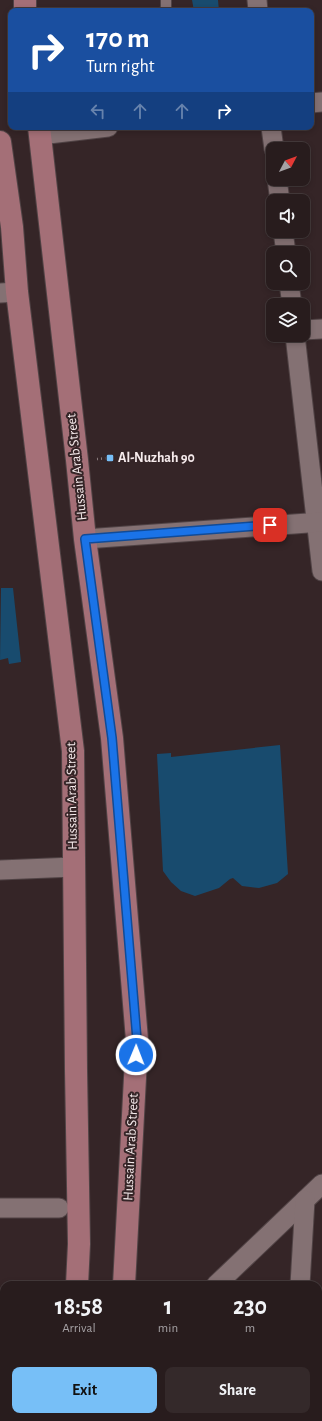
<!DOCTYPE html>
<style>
:root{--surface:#281c1d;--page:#34292a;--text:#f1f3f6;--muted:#a5a1a4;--line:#443a3b;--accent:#77bff7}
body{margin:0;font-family:"Alegreya Sans",sans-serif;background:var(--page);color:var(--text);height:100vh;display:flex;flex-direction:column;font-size:15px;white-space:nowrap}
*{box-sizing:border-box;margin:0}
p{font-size:13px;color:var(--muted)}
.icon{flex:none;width:22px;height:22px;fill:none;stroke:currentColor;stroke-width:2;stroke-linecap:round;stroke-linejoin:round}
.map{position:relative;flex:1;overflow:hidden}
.drawer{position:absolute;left:0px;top:1281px;width:322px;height:140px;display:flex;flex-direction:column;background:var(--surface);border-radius:12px 12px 0 0;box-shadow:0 2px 6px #0003,0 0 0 1px var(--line)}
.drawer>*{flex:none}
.guide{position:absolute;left:8px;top:8px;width:306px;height:122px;border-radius:8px;box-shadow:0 2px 6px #0003,0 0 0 1px var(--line);background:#1a4fa0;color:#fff;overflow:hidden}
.needle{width:26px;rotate:49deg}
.fabs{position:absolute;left:266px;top:142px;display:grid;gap:8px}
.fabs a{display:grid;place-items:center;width:44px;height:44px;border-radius:8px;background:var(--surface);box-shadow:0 2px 6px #0003,0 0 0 1px var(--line);font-size:20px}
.pin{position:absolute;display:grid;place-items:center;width:34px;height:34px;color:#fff;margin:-17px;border-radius:8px;box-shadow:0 2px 6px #0006}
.me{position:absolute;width:44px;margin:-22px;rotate:1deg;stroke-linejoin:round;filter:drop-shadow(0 0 3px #0008)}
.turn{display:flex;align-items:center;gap:14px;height:84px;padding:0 12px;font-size:18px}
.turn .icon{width:52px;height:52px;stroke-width:2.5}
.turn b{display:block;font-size:28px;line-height:34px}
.lanes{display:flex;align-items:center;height:38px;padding:0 12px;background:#0003;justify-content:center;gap:20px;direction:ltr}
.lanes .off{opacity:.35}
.eta{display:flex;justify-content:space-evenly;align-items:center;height:68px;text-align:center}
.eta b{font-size:24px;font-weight:700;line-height:28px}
.action{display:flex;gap:8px;margin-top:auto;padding:8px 12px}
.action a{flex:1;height:46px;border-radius:8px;background:var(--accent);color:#111;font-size:16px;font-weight:700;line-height:46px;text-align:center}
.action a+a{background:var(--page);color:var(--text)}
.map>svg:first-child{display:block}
.building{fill:#184b6e}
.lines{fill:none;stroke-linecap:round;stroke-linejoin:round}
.lane-casing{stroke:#504345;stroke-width:12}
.street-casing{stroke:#504345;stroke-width:21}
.primary-casing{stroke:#504345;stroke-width:24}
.path{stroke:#8b7d7e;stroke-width:2.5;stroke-dasharray:1 3;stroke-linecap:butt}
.lane{stroke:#847173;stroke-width:10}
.street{stroke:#847173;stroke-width:19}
.primary{stroke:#a46f77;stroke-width:22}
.route-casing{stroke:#114b97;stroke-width:10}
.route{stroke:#1a73e8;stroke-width:7}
.poi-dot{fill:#77bff7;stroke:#352527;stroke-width:1.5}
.labels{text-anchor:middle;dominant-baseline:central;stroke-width:4;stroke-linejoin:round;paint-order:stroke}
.poi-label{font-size:14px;font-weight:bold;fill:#f6ebec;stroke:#352527;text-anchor:start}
.street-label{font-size:14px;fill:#f6ebec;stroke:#352527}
</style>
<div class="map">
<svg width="322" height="1421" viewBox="0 0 322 1421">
<rect width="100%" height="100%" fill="#352527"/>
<g class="building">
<path d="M 192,0 L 218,0 L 219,11 L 194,11 Z"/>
<path d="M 1,588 L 13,588 L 21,662 L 9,664 L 8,658 L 0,660 Z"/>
<path d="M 280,745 L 288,874 L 277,883 L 259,888 L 242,886 L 233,878 L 230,879 L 219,888 L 195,896 L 181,891 L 171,882 L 163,871 L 157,754 L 171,753 L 171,757 Z"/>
</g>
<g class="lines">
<defs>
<path id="lane" d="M 164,11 L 166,8 L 166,0"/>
<g id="street">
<path d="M 257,0 L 258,11"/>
<path d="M 311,103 L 322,102"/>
<path d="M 271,127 L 274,149"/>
<path d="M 40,135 L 108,127"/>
<path d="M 277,179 L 280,201"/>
<path d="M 283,231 L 286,253"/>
<path d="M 289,283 L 292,305"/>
<path d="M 0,293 L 17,292"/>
<path d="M 303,330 L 322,329"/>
<path d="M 295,335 L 322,571"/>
<path d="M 85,539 L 322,522"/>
<path d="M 0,870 L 74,867"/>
<path d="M 0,1208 L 59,1208"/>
<path d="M 216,1285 L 322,1184"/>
<path d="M 300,1285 L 305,1200"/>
<path d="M 292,1421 L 292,1417"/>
</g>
<g id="primary">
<path d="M 25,0 L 25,11"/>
<path d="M 39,127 L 77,460 L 85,539 L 112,738 L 137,1040 L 124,1285"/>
<path d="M 0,142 L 12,227 L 17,292 L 73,751 L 76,1070 L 79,1244 L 77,1285"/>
<path d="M 68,1421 L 68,1417"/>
<path d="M 117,1421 L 117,1417"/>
</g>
</defs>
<use href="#lane" class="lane-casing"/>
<use href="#street" class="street-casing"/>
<use href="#primary" class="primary-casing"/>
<path class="path" d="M 97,459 L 110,458"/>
<use href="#lane" class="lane"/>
<use href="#street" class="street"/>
<use href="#primary" class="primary"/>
</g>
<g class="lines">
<defs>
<path id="route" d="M 136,1055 L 137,1040 L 112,738 L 85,539 L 270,525"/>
</defs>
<use href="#route" class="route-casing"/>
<use href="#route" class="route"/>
</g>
<rect class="poi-dot" x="106" y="454" width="8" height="8" rx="2"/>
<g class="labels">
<g class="poi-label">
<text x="118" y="458">Al-Nuzhah 90</text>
</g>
<g class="street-label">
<text transform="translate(77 467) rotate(-96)">Hussain Arab Street</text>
<text transform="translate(72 796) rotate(-91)">Hussain Arab Street</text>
<text transform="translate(131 1147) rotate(-87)">Hussain Arab Street</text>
</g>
</g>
</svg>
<div class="fabs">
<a><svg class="needle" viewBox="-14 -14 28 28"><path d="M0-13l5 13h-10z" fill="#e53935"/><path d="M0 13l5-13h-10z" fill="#a5a1a4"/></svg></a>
<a><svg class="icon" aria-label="sound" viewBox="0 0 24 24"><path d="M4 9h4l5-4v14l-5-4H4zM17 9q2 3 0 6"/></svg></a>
<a><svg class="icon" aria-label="search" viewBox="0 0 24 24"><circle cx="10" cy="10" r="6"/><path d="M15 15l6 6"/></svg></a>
<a><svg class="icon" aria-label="layers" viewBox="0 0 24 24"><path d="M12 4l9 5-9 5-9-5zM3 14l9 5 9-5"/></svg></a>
</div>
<div class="pin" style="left:270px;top:525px;background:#d93025"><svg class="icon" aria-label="arrive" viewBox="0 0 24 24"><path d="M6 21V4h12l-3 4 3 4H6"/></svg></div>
<svg class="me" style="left:136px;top:1055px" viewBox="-20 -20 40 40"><circle r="17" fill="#1a73e8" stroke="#fff" stroke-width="3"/><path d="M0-11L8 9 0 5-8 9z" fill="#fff"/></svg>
<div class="guide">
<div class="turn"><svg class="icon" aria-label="right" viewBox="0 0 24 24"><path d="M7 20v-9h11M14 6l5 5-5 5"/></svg><div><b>170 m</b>Turn right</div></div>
<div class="lanes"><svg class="icon off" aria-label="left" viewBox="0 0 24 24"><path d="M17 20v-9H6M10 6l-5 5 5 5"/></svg><svg class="icon off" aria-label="ahead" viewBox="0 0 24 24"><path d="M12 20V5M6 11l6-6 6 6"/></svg><svg class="icon off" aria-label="ahead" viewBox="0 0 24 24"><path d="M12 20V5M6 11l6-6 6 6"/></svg><svg class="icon" aria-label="right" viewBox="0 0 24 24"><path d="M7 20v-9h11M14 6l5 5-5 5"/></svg></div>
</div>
<section class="drawer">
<div class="eta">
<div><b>18:58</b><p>Arrival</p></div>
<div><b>1</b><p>min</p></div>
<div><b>230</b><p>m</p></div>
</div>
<div class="action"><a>Exit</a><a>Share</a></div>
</section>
</div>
